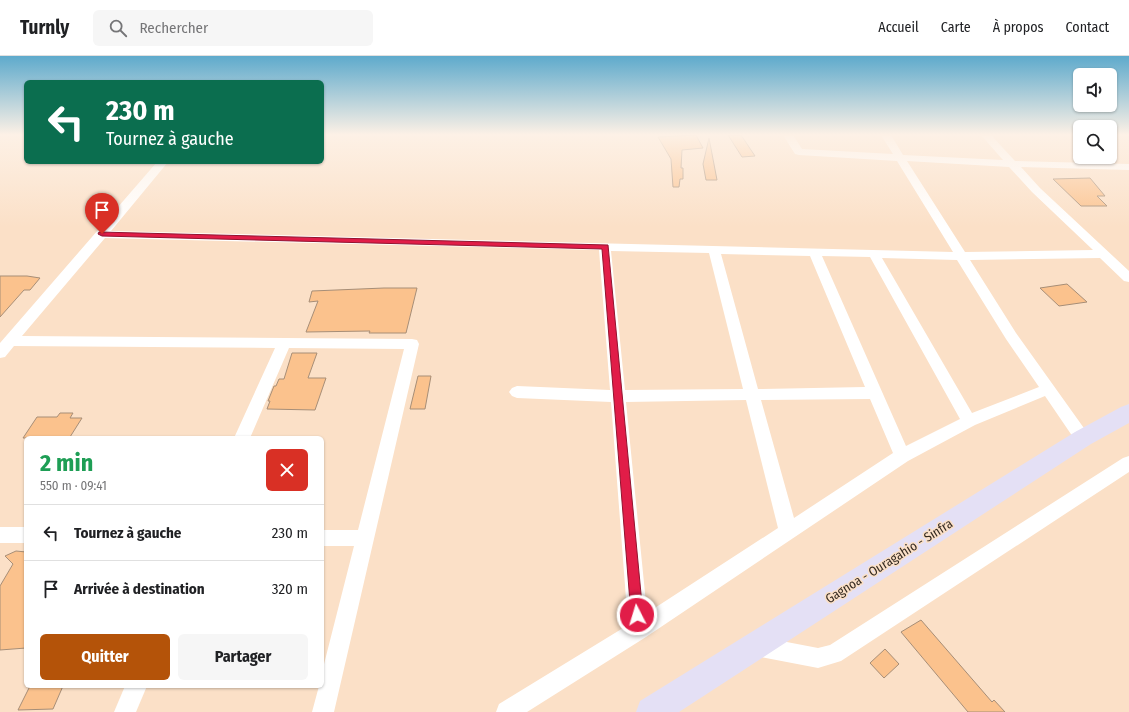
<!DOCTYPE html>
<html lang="fr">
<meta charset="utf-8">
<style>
:root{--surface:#fff;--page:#f6f6f6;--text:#202124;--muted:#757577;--line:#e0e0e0;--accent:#b45309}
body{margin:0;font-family:"Fira Sans Condensed",sans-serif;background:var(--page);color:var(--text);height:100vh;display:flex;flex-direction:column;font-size:15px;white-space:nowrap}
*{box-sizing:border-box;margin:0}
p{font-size:13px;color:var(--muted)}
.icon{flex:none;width:22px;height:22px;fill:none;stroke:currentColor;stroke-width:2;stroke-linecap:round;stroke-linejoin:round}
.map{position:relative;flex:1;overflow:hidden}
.side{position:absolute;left:24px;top:380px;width:300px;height:252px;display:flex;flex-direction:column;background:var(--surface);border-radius:6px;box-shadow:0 1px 3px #0004}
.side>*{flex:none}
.top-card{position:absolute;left:24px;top:24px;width:300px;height:84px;border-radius:6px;box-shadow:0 1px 3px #0004;background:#0b6e4f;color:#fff;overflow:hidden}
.fabs{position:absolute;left:1073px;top:12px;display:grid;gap:8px}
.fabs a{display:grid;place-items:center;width:44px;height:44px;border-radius:6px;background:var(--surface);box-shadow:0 1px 3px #0004;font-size:20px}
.pin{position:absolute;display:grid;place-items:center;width:34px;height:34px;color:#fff;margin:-41px -17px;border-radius:50% 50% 50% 0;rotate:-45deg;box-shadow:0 0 4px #0007}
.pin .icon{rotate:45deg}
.me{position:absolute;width:44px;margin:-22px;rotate:355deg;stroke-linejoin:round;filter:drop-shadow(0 0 3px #0008)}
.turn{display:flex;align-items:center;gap:14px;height:84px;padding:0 16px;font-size:18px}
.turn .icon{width:52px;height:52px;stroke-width:2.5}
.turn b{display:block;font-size:28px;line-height:34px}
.round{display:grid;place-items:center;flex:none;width:42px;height:42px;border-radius:6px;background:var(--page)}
.summary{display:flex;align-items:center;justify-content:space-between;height:68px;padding:0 16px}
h1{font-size:24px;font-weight:700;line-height:30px;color:#1e9e55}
.primary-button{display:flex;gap:8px;margin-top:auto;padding:8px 16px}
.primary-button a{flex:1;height:46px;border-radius:6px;background:var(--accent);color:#fff;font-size:16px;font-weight:700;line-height:46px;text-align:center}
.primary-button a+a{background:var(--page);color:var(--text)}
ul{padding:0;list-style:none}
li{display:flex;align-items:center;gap:12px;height:56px;padding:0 16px;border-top:1px solid var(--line)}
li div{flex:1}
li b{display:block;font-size:15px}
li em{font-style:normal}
header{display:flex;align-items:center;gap:24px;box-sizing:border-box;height:56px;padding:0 20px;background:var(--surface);border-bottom:1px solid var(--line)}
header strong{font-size:19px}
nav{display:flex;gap:22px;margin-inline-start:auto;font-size:14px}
.search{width:280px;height:36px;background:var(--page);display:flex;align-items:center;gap:10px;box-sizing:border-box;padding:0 14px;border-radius:6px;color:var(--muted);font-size:15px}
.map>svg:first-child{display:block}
.building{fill:#fbc28d;stroke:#a78e77}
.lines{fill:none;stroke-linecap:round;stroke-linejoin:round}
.minor{fill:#fff;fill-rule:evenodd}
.secondary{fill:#e4e0f5;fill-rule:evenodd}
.route{fill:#e11d48;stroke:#92132f}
.labels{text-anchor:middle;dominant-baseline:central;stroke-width:3;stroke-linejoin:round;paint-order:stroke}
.near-street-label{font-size:13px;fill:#352a21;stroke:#fbe0c7}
</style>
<header>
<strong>Turnly</strong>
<div class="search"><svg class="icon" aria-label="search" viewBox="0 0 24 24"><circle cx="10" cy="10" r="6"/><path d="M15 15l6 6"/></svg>Rechercher</div>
<nav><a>Accueil</a><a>Carte</a><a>À propos</a><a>Contact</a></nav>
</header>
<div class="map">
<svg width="1129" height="656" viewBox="0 0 1129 656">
<rect width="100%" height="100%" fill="#fbe0c7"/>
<g class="building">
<path d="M 696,79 L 703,92 L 682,94 L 681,112 L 683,112 L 683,123 L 680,123 L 679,131 L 673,131 L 671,103 L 658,81 Z"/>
<path d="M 728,79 L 741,79 L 755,100 L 742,101 Z"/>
<path d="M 709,82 L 717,124 L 706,124 L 703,108 Z"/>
<path d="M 1090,122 L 1105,140 L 1097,140 L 1107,150 L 1081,150 L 1053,123 Z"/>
<path d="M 0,220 L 27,220 L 40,222 L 30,234 L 24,234 L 0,261 Z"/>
<path d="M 1067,228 L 1087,246 L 1059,250 L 1040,232 Z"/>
<path d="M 384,232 L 417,232 L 406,277 L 369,277 L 370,275 L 306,276 L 318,245 L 309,246 L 312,235 Z"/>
<path d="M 292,297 L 317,297 L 308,322 L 326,322 L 315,354 L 267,353 L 270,345 L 268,345 L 274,330 L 276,330 L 279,323 L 284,323 Z"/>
<path d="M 418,320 L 431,320 L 425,353 L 410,353 Z"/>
<path d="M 60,357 L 73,357 L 70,362 L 82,362 L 70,381 L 23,382 L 37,361 L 57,361 Z"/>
<path d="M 16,495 L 26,496 L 26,592 L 0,594 L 0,530 L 13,508 L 5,500 Z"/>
<path d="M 921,564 L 992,646 L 994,644 L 1005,656 L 968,656 L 901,576 Z"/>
<path d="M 885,593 L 899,608 L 884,622 L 870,607 Z"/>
<path d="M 30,630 L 63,630 L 53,653 L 18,654 Z"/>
</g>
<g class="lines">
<g class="minor">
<path d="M 783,79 L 793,79 L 802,93 L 893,98 L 881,79 L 891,79 L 903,99 L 1003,104 L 981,79 L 991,79 L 1015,105 L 1129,108 L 1129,114 L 1021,111 L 1040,132 L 1129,215 L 1129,226 L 1124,225 L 1100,202 L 970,204 L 1016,277 L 1091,382 L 1089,387 L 1083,389 L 1077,387 L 1045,340 L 975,369 L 908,405 L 646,581 L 527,656 L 496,656 L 499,648 L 628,569 L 611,346 L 517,342 L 512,340 L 509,336 L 512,332 L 517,330 L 610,334 L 599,194 L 105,182 L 22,280 L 412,283 L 417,284 L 419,288 L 334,656 L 312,656 L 319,630 L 322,630 L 322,616 L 354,490 L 322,490 L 322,474 L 358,474 L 404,293 L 289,292 L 250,382 L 234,382 L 275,292 L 14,290 L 5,301 L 0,302 L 0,287 L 157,106 L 168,106 L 111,175 L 953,196 L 897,105 L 799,99 L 795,98 ZM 907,105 L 1009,111 L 1032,136 L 1093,194 L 965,196 ZM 611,195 L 709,197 L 743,333 L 625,334 ZM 721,198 L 810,200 L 865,331 L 758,333 ZM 822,200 L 870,201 L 960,363 L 906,390 ZM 882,202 L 957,204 L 1006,283 L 1039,331 L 972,357 ZM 870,343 L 893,397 L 794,462 L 761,344 ZM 746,344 L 778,472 L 647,557 L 626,346 Z"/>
<path d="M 1129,400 L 1129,416 L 841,605 L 818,612 L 756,600 L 749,597 L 746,590 L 749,583 L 756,580 L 818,592 L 830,589 L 1123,402 Z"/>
<rect x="0" y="471" width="26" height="16"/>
<path d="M 125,630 L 147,630 L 136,656 L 114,656 Z"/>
</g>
<path class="secondary" d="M 1129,348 L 1129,367 L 1091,388 L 679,656 L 636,656 L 640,645 L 1075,376 L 1121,351 Z"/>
</g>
<linearGradient id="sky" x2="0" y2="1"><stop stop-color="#5eaacc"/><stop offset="0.46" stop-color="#fdf1e6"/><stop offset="1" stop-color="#fdf1e6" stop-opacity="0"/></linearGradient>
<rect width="1129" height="171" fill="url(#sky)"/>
<path class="route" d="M 99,176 L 608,189 L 643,559 L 641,563 L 637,565 L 633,563 L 631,559 L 602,193 L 102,180 L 98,178 Z"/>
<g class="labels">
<g class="near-street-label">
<text transform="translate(889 505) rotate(-32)">Gagnoa - Ouragahio - Sinfra</text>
</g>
</g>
</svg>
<div class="fabs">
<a><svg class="icon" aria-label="sound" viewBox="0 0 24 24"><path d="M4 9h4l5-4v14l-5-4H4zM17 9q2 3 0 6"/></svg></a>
<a><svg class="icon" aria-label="search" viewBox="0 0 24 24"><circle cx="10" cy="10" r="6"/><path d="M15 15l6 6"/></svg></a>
</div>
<div class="pin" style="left:102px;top:178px;background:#d93025"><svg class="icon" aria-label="arrive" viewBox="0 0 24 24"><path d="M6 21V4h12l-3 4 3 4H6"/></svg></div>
<svg class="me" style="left:637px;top:559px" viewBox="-20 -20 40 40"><circle r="17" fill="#e11d48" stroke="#fff" stroke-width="3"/><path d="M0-11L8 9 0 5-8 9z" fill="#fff"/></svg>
<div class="top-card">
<div class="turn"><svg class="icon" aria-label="left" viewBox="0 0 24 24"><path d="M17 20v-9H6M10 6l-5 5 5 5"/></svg><div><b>230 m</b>Tournez à gauche</div></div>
</div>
<section class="side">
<div class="summary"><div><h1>2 min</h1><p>550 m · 09:41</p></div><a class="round" style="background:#d93025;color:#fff"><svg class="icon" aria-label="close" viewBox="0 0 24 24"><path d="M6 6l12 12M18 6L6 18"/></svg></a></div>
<ul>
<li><svg class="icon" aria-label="left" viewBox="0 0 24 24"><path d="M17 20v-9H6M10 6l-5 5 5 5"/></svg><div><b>Tournez à gauche</b></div><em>230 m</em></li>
<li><svg class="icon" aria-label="arrive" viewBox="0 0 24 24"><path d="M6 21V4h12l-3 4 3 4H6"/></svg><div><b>Arrivée à destination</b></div><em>320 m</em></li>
</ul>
<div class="primary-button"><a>Quitter</a><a>Partager</a></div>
</section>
</div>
